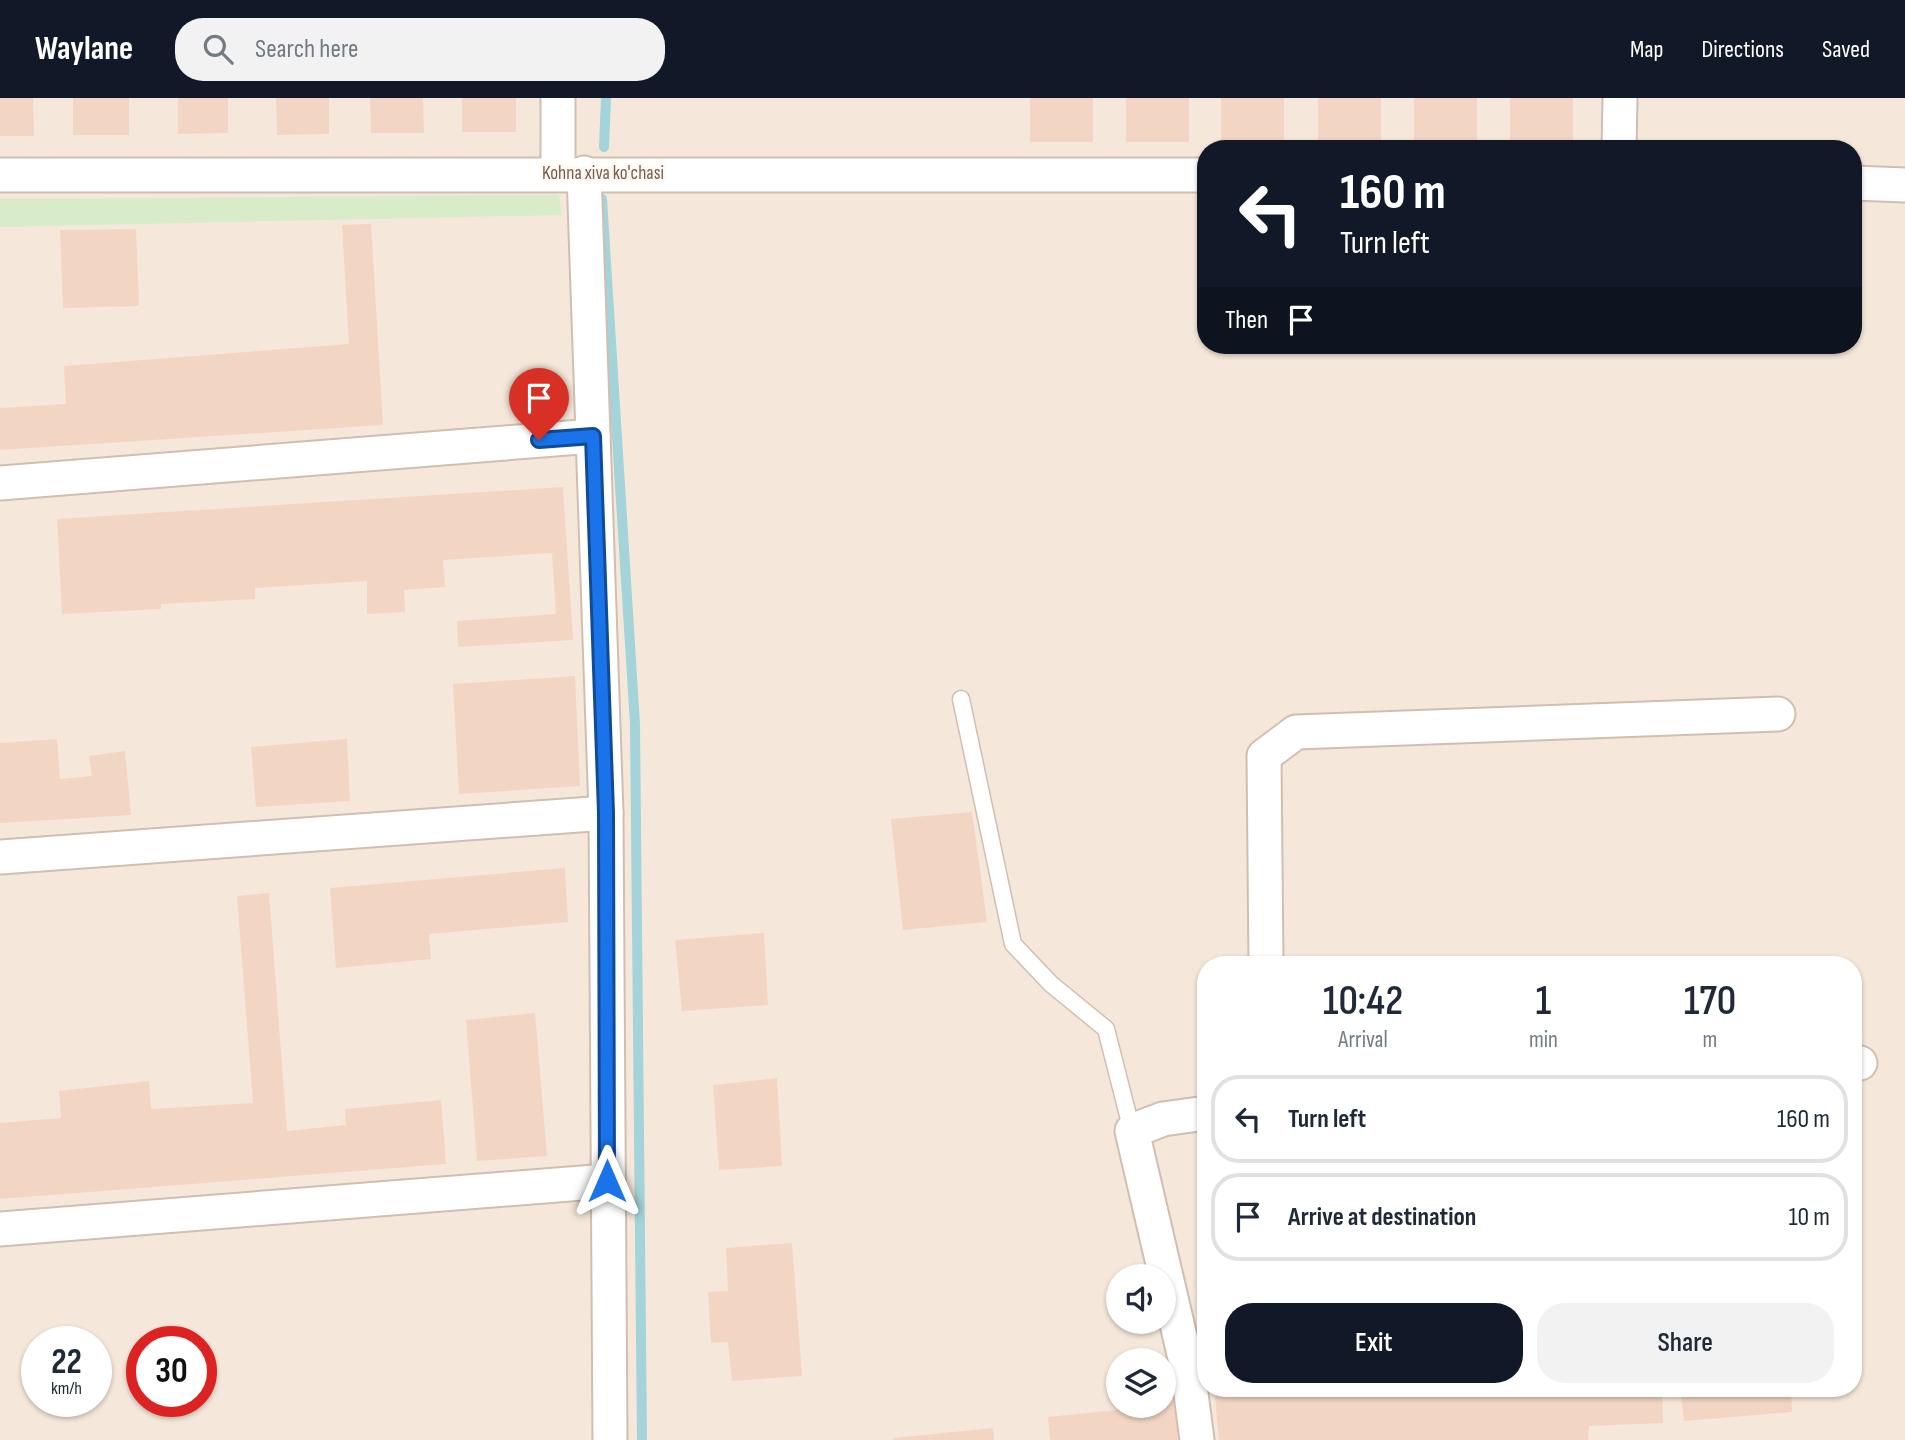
<!DOCTYPE html>
<style>
:root{--surface:#fff;--page:#f2f2f3;--text:#1f2937;--muted:#747a83;--line:#e0e1e3;--accent:#111827}
body{margin:0;font-family:"Sofia Sans Condensed",sans-serif;background:var(--page);color:var(--text);height:100vh;display:flex;flex-direction:column;font-size:26px;white-space:nowrap}
*{box-sizing:border-box;margin:0}
p{font-size:23px;color:var(--muted)}
.icon{flex:none;width:38px;height:38px;fill:none;stroke:currentColor;stroke-width:2;stroke-linecap:round;stroke-linejoin:round}
.map{position:relative;flex:1;overflow:hidden}
.sheet{position:absolute;left:1197px;top:858px;width:665px;height:441px;display:flex;flex-direction:column;background:var(--surface);border-radius:28px;box-shadow:0 2px 5px #0004}
.sheet>*{flex:none}
.hud{position:absolute;left:1197px;top:42px;width:665px;height:214px;border-radius:28px;box-shadow:0 2px 5px #0004;background:#111827;color:#fff;overflow:hidden}
.controls{position:absolute;left:1106px;top:1166px;display:grid;gap:14px}
.controls a{display:grid;place-items:center;width:70px;height:70px;border-radius:50%;background:var(--surface);box-shadow:0 2px 5px #0004;font-size:35px}
.speed{position:absolute;left:21px;top:1228px;display:flex;gap:14px;font-size:35px;font-weight:700;text-align:center}
.speed>*{display:grid;place-content:center;width:91px;height:91px;border-radius:50%;background:var(--surface);box-shadow:0 2px 5px #0004;line-height:1}
.speed small{font-size:18px;font-weight:400}
.speed .limit{border:10px solid #d22;background:#fff;color:#111}
.pin{position:absolute;display:grid;place-items:center;width:60px;height:60px;color:#fff;margin:-72px -30px;border-radius:50% 50% 50% 0;rotate:-45deg;box-shadow:0 0 7px #0007}
.pin .icon{rotate:45deg}
.me{position:absolute;width:77px;margin:-38px;rotate:0deg;stroke-linejoin:round;filter:drop-shadow(0 0 5px #0008)}
.turn{display:flex;align-items:center;gap:24px;height:147px;padding:0 28px;font-size:32px}
.turn .icon{width:91px;height:91px;stroke-width:2.5}
.turn b{display:block;font-size:49px;line-height:60px}
.then{display:flex;align-items:center;height:66px;padding:0 28px;background:#0003;gap:14px;font-size:26px}
.eta{display:flex;justify-content:space-evenly;align-items:center;height:119px;text-align:center}
.eta b{font-size:42px;font-weight:600;line-height:49px}
.cta{display:flex;gap:14px;margin-top:auto;padding:14px 28px}
.cta a{flex:1;height:80px;border-radius:28px;background:var(--accent);color:#fff;font-size:28px;font-weight:600;line-height:80px;text-align:center}
.cta a+a{background:var(--page);color:var(--text)}
ul{padding:0;list-style:none}
li{display:flex;align-items:center;gap:21px;height:88px;margin:0 14px 10px;padding:0 14px;border:4px solid var(--line);border-radius:28px}
li div{flex:1}
li b{display:block;font-size:26px}
li em{font-style:normal}
header{display:flex;align-items:center;gap:42px;box-sizing:border-box;height:98px;padding:0 35px;background:var(--accent);color:#fff}
header strong{font-size:33px}
nav{display:flex;gap:38px;margin-inline-start:auto;font-size:24px}
.search{width:490px;height:63px;background:var(--page);display:flex;align-items:center;gap:18px;box-sizing:border-box;padding:0 24px;border-radius:28px;color:var(--muted);font-size:26px}
.map>svg:first-child{display:block}
.residential{fill:#f5e8da;fill-rule:evenodd}
.green{fill:#d8ecc9}
.lines{fill:none;stroke-linecap:round;stroke-linejoin:round}
.stream{stroke:#a5d3da;stroke-width:10}
.building{fill:#f3d5c3}
.lane-casing{stroke:#d1beb0;stroke-width:19}
.street-casing{stroke:#d1beb0;stroke-width:37}
.lane{stroke:#fff;stroke-width:16}
.street{stroke:#fff;stroke-width:33}
.route-casing{stroke:#114b97;stroke-width:18}
.route{stroke:#1a73e8;stroke-width:12}
.labels{text-anchor:middle;dominant-baseline:central;stroke-width:6;stroke-linejoin:round;paint-order:stroke}
.street-label{font-size:19px;fill:#7a5c4d;stroke:#fffaf3}
</style>
<header>
<strong>Waylane</strong>
<div class="search"><svg class="icon" aria-label="search" viewBox="0 0 24 24"><circle cx="10" cy="10" r="6"/><path d="M15 15l6 6"/></svg>Search here</div>
<nav><a>Map</a><a>Directions</a><a>Saved</a></nav>
</header>
<div class="map">
<svg width="1905" height="1342" viewBox="0 0 1905 1342">
<rect width="100%" height="100%" fill="#fdf6ec"/>
<path class="residential" d="M 0,0 L 1905,0 L 1905,1342 L 0,1342 ZM 1206,51 L 1853,51 L 1853,247 L 1206,247 ZM 1206,866 L 1853,866 L 1853,1290 L 1206,1290 ZM 1118,1178 L 1164,1178 L 1164,1223 L 1118,1223 ZM 37,1244 L 96,1244 L 96,1304 L 37,1304 ZM 142,1244 L 201,1244 L 201,1304 L 142,1304 ZM 1118,1262 L 1164,1262 L 1164,1307 L 1118,1307 Z"/>
<path class="green" d="M 559,97 L 562,117 L 0,129 L 0,101 Z"/>
<g class="lines">
<g class="stream">
<path d="M 604,49 L 606,0"/>
<path d="M 602,101 L 635,626 L 642,1342"/>
</g>
</g>
<g class="building">
<path d="M 0,0 L 33,0 L 34,38 L 0,38 Z"/>
<rect x="73" y="0" width="56" height="37"/>
<path d="M 178,0 L 228,0 L 228,35 L 178,36 Z"/>
<path d="M 276,0 L 329,0 L 329,36 L 277,37 Z"/>
<path d="M 370,0 L 423,0 L 424,35 L 371,35 Z"/>
<rect x="462" y="0" width="54" height="34"/>
<rect x="1030" y="0" width="63" height="44"/>
<rect x="1126" y="0" width="63" height="44"/>
<path d="M 1221,0 L 1284,0 L 1284,47 L 1221,46 Z"/>
<rect x="1318" y="0" width="63" height="44"/>
<rect x="1414" y="0" width="63" height="45"/>
<rect x="1510" y="0" width="63" height="44"/>
<path d="M 371,126 L 383,327 L 0,352 L 0,310 L 66,306 L 64,268 L 349,246 L 342,127 Z"/>
<path d="M 136,131 L 139,208 L 63,210 L 60,132 Z"/>
<path d="M 563,389 L 573,542 L 458,549 L 457,523 L 556,516 L 552,455 L 443,462 L 445,489 L 404,492 L 405,514 L 367,516 L 367,483 L 255,490 L 255,501 L 161,506 L 161,511 L 62,516 L 57,421 Z"/>
<path d="M 575,578 L 580,688 L 459,696 L 453,586 Z"/>
<path d="M 57,641 L 60,681 L 92,678 L 89,658 L 125,653 L 131,717 L 0,725 L 0,645 Z"/>
<path d="M 347,641 L 350,703 L 256,709 L 251,649 Z"/>
<path d="M 972,714 L 987,824 L 903,832 L 891,721 Z"/>
<path d="M 565,770 L 568,824 L 429,836 L 431,861 L 336,870 L 330,790 Z"/>
<path d="M 269,795 L 287,1033 L 346,1027 L 345,1011 L 441,1002 L 446,1066 L 0,1101 L 0,1025 L 61,1020 L 59,993 L 149,983 L 151,1011 L 253,1005 L 237,798 Z"/>
<path d="M 764,835 L 768,907 L 682,913 L 675,842 Z"/>
<path d="M 535,915 L 547,1058 L 477,1063 L 466,922 Z"/>
<path d="M 777,980 L 782,1068 L 719,1072 L 713,987 Z"/>
<path d="M 792,1145 L 802,1278 L 732,1283 L 728,1244 L 711,1245 L 708,1194 L 728,1193 L 726,1150 Z"/>
<path d="M 1214,1290 L 1662,1290 L 1663,1325 L 1589,1328 L 1588,1342 L 1219,1342 Z"/>
<path d="M 1680,1290 L 1791,1290 L 1792,1314 L 1684,1323 Z"/>
<path d="M 1180,1302 L 1185,1342 L 1050,1342 L 1048,1319 L 1164,1307 L 1164,1304 Z"/>
<path d="M 993,1330 L 994,1342 L 893,1342 L 893,1340 Z"/>
</g>
<g class="lines">
<defs>
<path id="lane" d="M 961,601 L 1013,846 L 1051,886 L 1106,931 L 1132,1033"/>
<g id="street">
<path d="M 558,0 L 558,75"/>
<path d="M 1619,51 L 1620,0"/>
<path d="M 584,75 L 606,715 L 610,1342"/>
<path d="M 0,77 L 1206,77"/>
<path d="M 1853,85 L 1905,87"/>
<path d="M 0,385 L 593,338"/>
<path d="M 0,759 L 606,715"/>
<path d="M 1266,866 L 1264,658 L 1296,634 L 1778,616"/>
<path d="M 1853,965 L 1860,965"/>
<path d="M 0,1131 L 607,1083"/>
<path d="M 1197,1342 L 1188,1273 L 1132,1033 L 1163,1021 L 1206,1015"/>
</g>
</defs>
<use href="#lane" class="lane-casing"/>
<use href="#street" class="street-casing"/>
<use href="#lane" class="lane"/>
<use href="#street" class="street"/>
</g>
<g class="lines">
<defs>
<path id="route" d="M 539,342 L 593,338 L 606,715 L 607,1083"/>
</defs>
<use href="#route" class="route-casing"/>
<use href="#route" class="route"/>
</g>
<g class="labels">
<g class="street-label">
<text x="603" y="75">Kohna xiva ko'chasi</text>
</g>
</g>
</svg>
<div class="controls">
<a><svg class="icon" aria-label="sound" viewBox="0 0 24 24"><path d="M4 9h4l5-4v14l-5-4H4zM17 9q2 3 0 6"/></svg></a>
<a><svg class="icon" aria-label="layers" viewBox="0 0 24 24"><path d="M12 4l9 5-9 5-9-5zM3 14l9 5 9-5"/></svg></a>
</div>
<div class="speed"><div>22<small>km/h</small></div><div class="limit">30</div></div>
<div class="pin" style="left:539px;top:342px;background:#d93025"><svg class="icon" aria-label="arrive" viewBox="0 0 24 24"><path d="M6 21V4h12l-3 4 3 4H6"/></svg></div>
<svg class="me" style="left:607px;top:1083px" viewBox="-20 -20 40 40"><path d="M0-17L14 15 0 8-14 15z" fill="#1a73e8" stroke="#fff" stroke-width="4"/></svg>
<div class="hud">
<div class="turn"><svg class="icon" aria-label="left" viewBox="0 0 24 24"><path d="M17 20v-9H6M10 6l-5 5 5 5"/></svg><div><b>160 m</b>Turn left</div></div>
<div class="then">Then<svg class="icon" aria-label="arrive" viewBox="0 0 24 24"><path d="M6 21V4h12l-3 4 3 4H6"/></svg></div>
</div>
<section class="sheet">
<div class="eta">
<div><b>10:42</b><p>Arrival</p></div>
<div><b>1</b><p>min</p></div>
<div><b>170</b><p>m</p></div>
</div>
<ul>
<li><svg class="icon" aria-label="left" viewBox="0 0 24 24"><path d="M17 20v-9H6M10 6l-5 5 5 5"/></svg><div><b>Turn left</b></div><em>160 m</em></li>
<li><svg class="icon" aria-label="arrive" viewBox="0 0 24 24"><path d="M6 21V4h12l-3 4 3 4H6"/></svg><div><b>Arrive at destination</b></div><em>10 m</em></li>
</ul>
<div class="cta"><a>Exit</a><a>Share</a></div>
</section>
</div>
